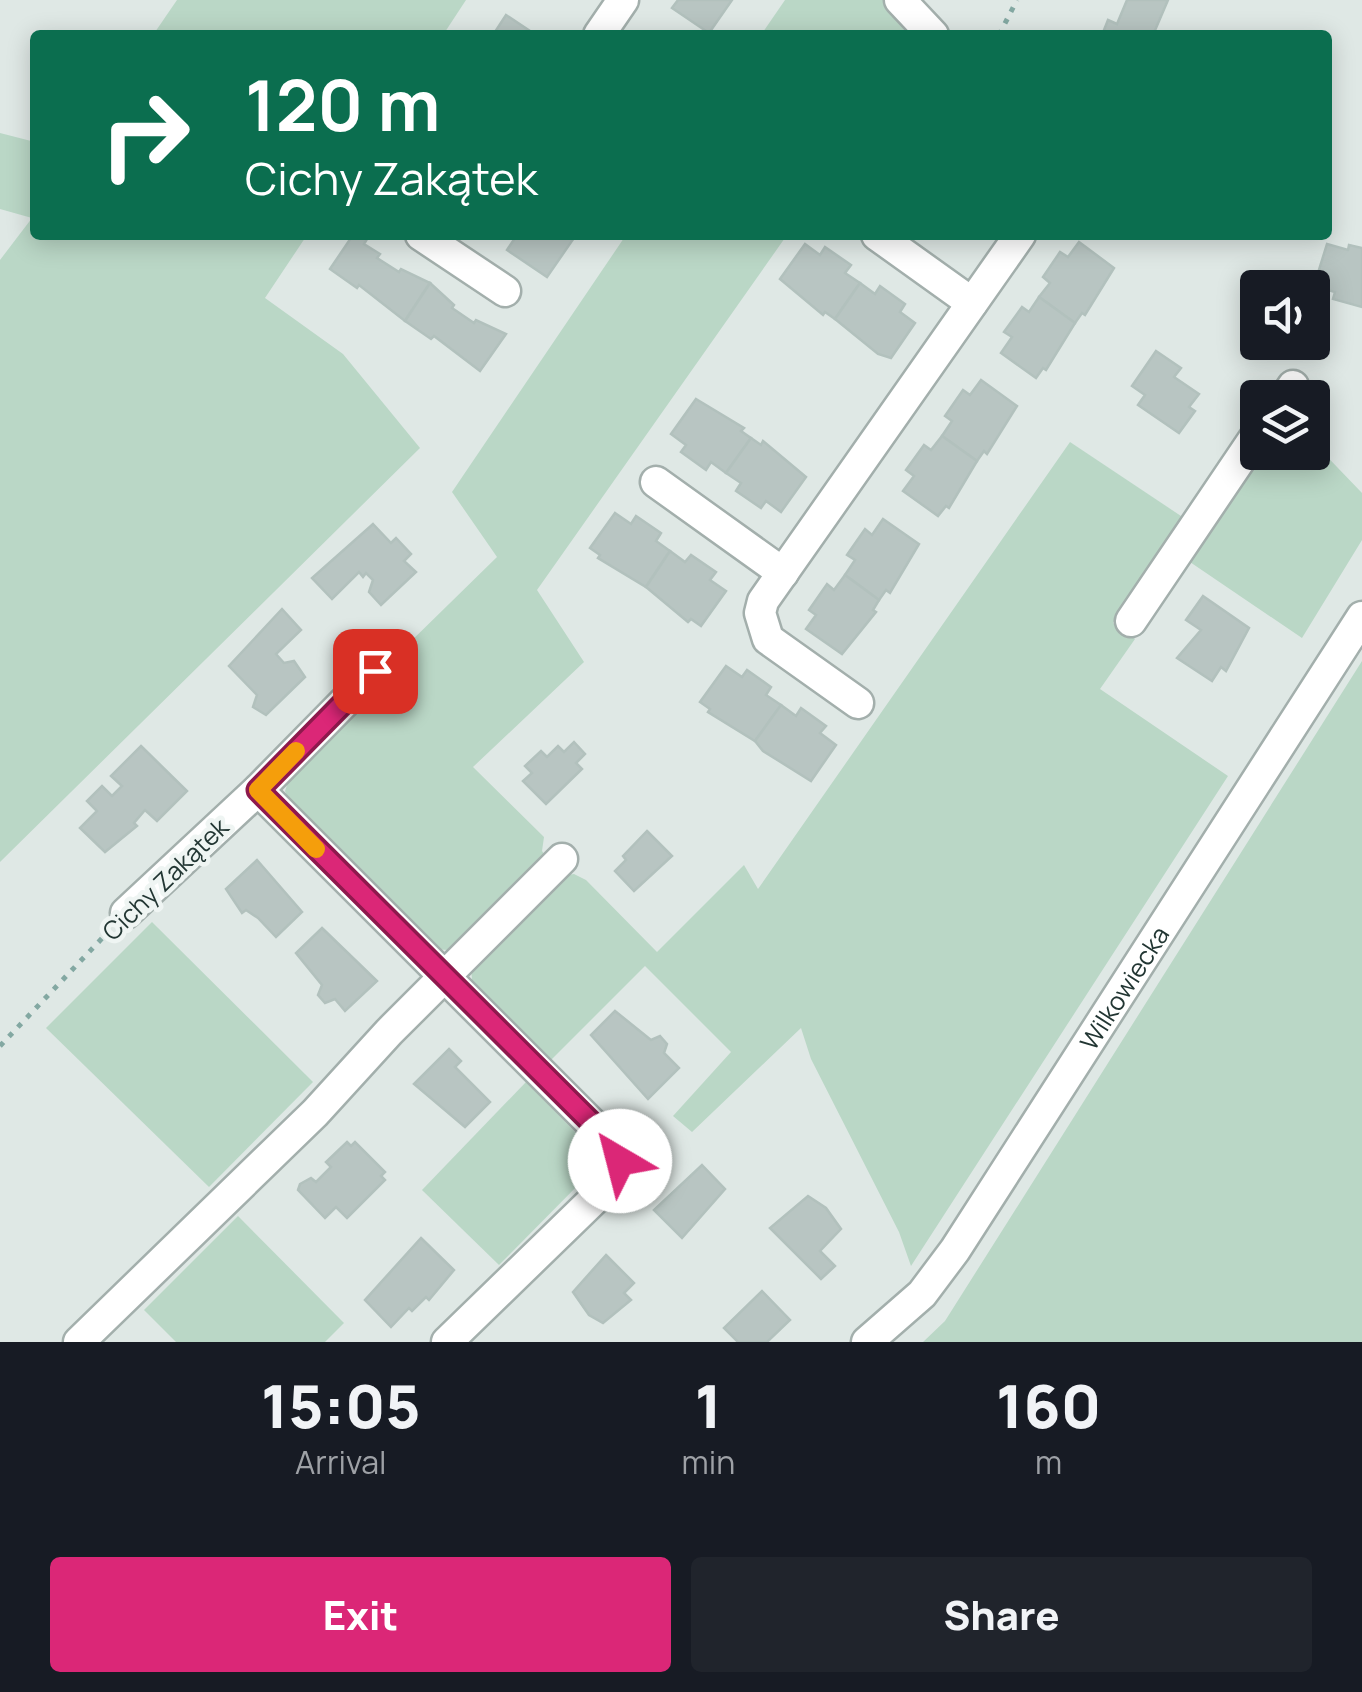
<!DOCTYPE html>
<meta charset="utf-8">
<style>
:root{--surface:#171b24;--page:#20242c;--text:#f1f3f6;--muted:#9ea1a6;--accent:#db2777}
body{margin:0;font-family:Manrope,sans-serif;background:var(--page);color:var(--text);height:100vh;display:flex;flex-direction:column;font-size:38px;white-space:nowrap}
*{box-sizing:border-box;margin:0}
p{font-size:32px;color:var(--muted)}
.icon{flex:none;width:55px;height:55px;fill:none;stroke:currentColor;stroke-width:2;stroke-linecap:round;stroke-linejoin:round}
.map{position:relative;height:1342px;overflow:hidden}
.details{display:flex;flex-direction:column;background:var(--surface);flex:1}
.details>*{flex:none}
.guide{position:absolute;left:30px;top:30px;width:1302px;height:210px;border-radius:10px;box-shadow:0 5px 25px #0003;background:#0b6e4f;color:#fff;overflow:hidden}
.controls{position:absolute;left:1240px;top:270px;display:grid;gap:20px}
.controls a{display:grid;place-items:center;width:90px;height:90px;border-radius:10px;background:var(--surface);box-shadow:0 5px 25px #0003;font-size:50px}
.pin{position:absolute;display:grid;place-items:center;width:85px;height:85px;color:#fff;margin:-42px;border-radius:20px;box-shadow:0 5px 15px #0006}
.me{position:absolute;width:110px;margin:-55px;rotate:323deg;stroke-linejoin:round;filter:drop-shadow(0 0 8px #0008)}
.turn{display:flex;align-items:center;gap:35px;height:210px;padding:0 50px;font-size:45px}
.turn .icon{width:130px;height:130px;stroke-width:2.5}
.turn b{display:block;font-size:70px;line-height:85px}
.eta{display:flex;justify-content:space-evenly;align-items:center;height:170px;text-align:center}
.eta b{font-size:60px;font-weight:800;line-height:70px}
.button{display:flex;gap:20px;margin-top:auto;padding:20px 50px}
.button a{flex:1;height:115px;border-radius:10px;background:var(--accent);color:#fff;font-size:40px;font-weight:800;line-height:115px;text-align:center}
.button a+a{background:var(--page);color:var(--text)}
.map>svg:first-child{display:block}
.green{fill:#bad7c6}
.building{fill:#b8c5c2;stroke:#b2c1bd;stroke-width:2.5}
.lines{fill:none;stroke-linecap:round;stroke-linejoin:round}
.minor-casing{stroke:#a3afac;stroke-width:35}
.path{stroke:#83a8a2;stroke-width:5;stroke-dasharray:5 8;stroke-linecap:butt}
.minor{stroke:#fff;stroke-width:30}
.route-casing{stroke:#8e194d;stroke-width:25}
.route{stroke:#db2777;stroke-width:18}
.slow{stroke:#f59e0b;stroke-width:18}
.labels{text-anchor:middle;dominant-baseline:central;stroke-width:9;stroke-linejoin:round;paint-order:stroke}
.street-label{font-size:25px;fill:#223633;stroke:#eff5f3}
</style>
<div class="map">
<svg width="1362" height="1342" viewBox="0 0 1362 1342">
<rect width="100%" height="100%" fill="#dfe8e5"/>
<g class="green">
<path d="M 177,0 L 466,0 L 443,35 L 153,35 Z"/>
<path d="M 785,0 L 885,0 L 919,35 L 761,35 Z"/>
<path d="M 0,133 L 35,142 L 35,235 L 307,235 L 265,298 L 343,354 L 420,448 L 0,862 L 0,260 L 32,218 L 0,209 Z"/>
<path d="M 626,235 L 787,235 L 537,590 L 584,662 L 473,767 L 544,837 L 542,851 L 547,858 L 466,938 L 448,950 L 432,949 L 294,814 L 285,791 L 293,768 L 387,672 L 402,650 L 497,557 L 452,492 Z"/>
<path d="M 1070,442 L 1184,518 L 1113,623 L 1135,639 L 1100,689 L 1228,776 L 911,1266 L 899,1232 L 811,1059 L 801,1028 L 692,1132 L 673,1116 L 731,1052 L 645,966 L 549,1062 L 473,989 L 471,969 L 562,876 L 574,874 L 586,880 L 657,952 L 744,865 L 758,889 Z"/>
<path d="M 1313,442 L 1362,493 L 1362,540 L 1302,638 L 1187,560 L 1260,453 L 1312,452 Z"/>
<path d="M 1362,661 L 1362,1342 L 923,1342 L 945,1321 Z"/>
<path d="M 152,922 L 313,1082 L 209,1187 L 46,1028 Z"/>
<path d="M 526,1082 L 591,1148 L 588,1175 L 499,1265 L 422,1190 Z"/>
<path d="M 238,1216 L 344,1323 L 325,1342 L 176,1342 L 144,1310 Z"/>
</g>
<g class="building">
<path d="M 678,0 L 732,0 L 709,33 L 672,8 Z"/>
<path d="M 1127,0 L 1168,0 L 1153,35 L 1102,35 L 1108,20 L 1117,24 Z"/>
<path d="M 506,15 L 536,35 L 493,35 Z"/>
<path d="M 353,235 L 367,239 L 364,244 L 380,254 L 377,258 L 399,272 L 401,269 L 430,283 L 405,321 L 359,285 L 357,288 L 330,269 Z"/>
<path d="M 517,235 L 576,235 L 547,277 L 507,250 Z"/>
<path d="M 1079,242 L 1114,268 L 1085,315 L 1082,313 L 1075,323 L 1039,297 L 1050,283 L 1043,277 L 1060,252 L 1068,257 Z"/>
<path d="M 805,244 L 820,255 L 825,247 L 851,265 L 845,273 L 860,283 L 835,319 L 825,312 L 823,315 L 780,279 Z"/>
<path d="M 1327,244 L 1348,250 L 1349,245 L 1362,248 L 1362,307 L 1333,299 L 1335,292 L 1314,286 Z"/>
<path d="M 430,283 L 454,305 L 452,308 L 474,323 L 476,320 L 506,334 L 480,371 L 434,336 L 431,339 L 405,321 Z"/>
<path d="M 860,283 L 875,294 L 880,286 L 905,304 L 900,312 L 915,323 L 891,358 L 878,354 L 835,319 Z"/>
<path d="M 1039,297 L 1075,323 L 1046,370 L 1043,368 L 1036,378 L 1001,353 L 1012,337 L 1004,332 L 1022,307 L 1029,312 Z"/>
<path d="M 1156,351 L 1181,368 L 1174,377 L 1199,394 L 1189,407 L 1195,411 L 1179,433 L 1138,405 L 1145,395 L 1132,386 Z"/>
<path d="M 981,380 L 1017,406 L 987,454 L 984,451 L 977,461 L 942,436 L 952,421 L 945,416 L 963,390 L 970,395 Z"/>
<path d="M 696,399 L 744,428 L 741,431 L 751,438 L 726,473 L 711,462 L 706,470 L 681,452 L 686,445 L 671,434 Z"/>
<path d="M 942,436 L 977,461 L 949,508 L 946,506 L 938,516 L 903,491 L 914,476 L 906,470 L 924,445 L 931,450 Z"/>
<path d="M 751,438 L 761,445 L 763,441 L 806,477 L 781,512 L 766,501 L 761,508 L 736,491 L 741,483 L 726,473 Z"/>
<path d="M 615,513 L 631,524 L 636,516 L 661,533 L 656,541 L 670,551 L 646,587 L 598,558 L 600,555 L 590,548 Z"/>
<path d="M 883,519 L 919,544 L 890,593 L 886,590 L 879,600 L 845,575 L 855,560 L 847,555 L 865,529 L 872,535 Z"/>
<path d="M 373,524 L 391,543 L 396,538 L 411,554 L 404,561 L 416,572 L 381,605 L 369,592 L 373,580 L 366,573 L 363,577 L 359,572 L 332,599 L 312,578 Z"/>
<path d="M 670,551 L 685,562 L 691,555 L 716,572 L 710,580 L 726,591 L 701,626 L 691,619 L 688,622 L 646,587 Z"/>
<path d="M 845,575 L 879,600 L 873,610 L 876,612 L 842,654 L 806,629 L 816,615 L 809,610 L 827,584 L 834,590 Z"/>
<path d="M 1203,596 L 1249,628 L 1226,671 L 1221,667 L 1212,681 L 1177,658 L 1201,630 L 1186,620 Z"/>
<path d="M 282,609 L 301,630 L 276,654 L 284,663 L 294,661 L 305,677 L 266,715 L 253,707 L 257,695 L 229,666 Z"/>
<path d="M 726,666 L 742,677 L 747,670 L 771,687 L 766,695 L 781,705 L 755,741 L 708,712 L 710,709 L 700,702 Z"/>
<path d="M 781,705 L 796,716 L 801,708 L 826,726 L 820,733 L 836,745 L 811,781 L 763,751 L 755,741 Z"/>
<path d="M 574,742 L 585,754 L 576,763 L 582,769 L 546,804 L 523,781 L 532,773 L 525,766 L 541,751 L 547,757 L 558,746 L 564,752 Z"/>
<path d="M 141,746 L 187,791 L 157,821 L 145,810 L 134,823 L 137,826 L 105,852 L 80,828 L 97,811 L 87,801 L 102,786 L 112,796 L 122,786 L 111,776 Z"/>
<path d="M 647,831 L 672,856 L 634,891 L 615,871 L 626,860 L 623,856 Z"/>
<path d="M 257,860 L 302,912 L 276,937 L 258,918 L 246,910 L 242,913 L 226,889 Z"/>
<path d="M 322,928 L 377,981 L 345,1011 L 335,999 L 325,1003 L 318,995 L 322,985 L 296,953 Z"/>
<path d="M 615,1011 L 651,1040 L 660,1036 L 667,1044 L 664,1053 L 679,1068 L 648,1099 L 591,1035 Z"/>
<path d="M 449,1049 L 461,1061 L 455,1067 L 490,1102 L 465,1127 L 414,1084 Z"/>
<path d="M 347,1142 L 351,1146 L 355,1142 L 385,1172 L 381,1176 L 385,1180 L 347,1218 L 336,1207 L 325,1218 L 298,1190 L 300,1184 L 311,1178 L 316,1182 L 331,1167 L 326,1162 Z"/>
<path d="M 702,1165 L 725,1189 L 682,1238 L 654,1210 Z"/>
<path d="M 808,1196 L 826,1208 L 841,1229 L 820,1251 L 835,1266 L 821,1279 L 770,1228 Z"/>
<path d="M 421,1238 L 454,1270 L 429,1300 L 426,1297 L 412,1311 L 409,1308 L 391,1327 L 365,1300 Z"/>
<path d="M 606,1255 L 634,1283 L 624,1293 L 631,1300 L 603,1323 L 589,1315 L 573,1292 Z"/>
<path d="M 762,1291 L 790,1320 L 767,1342 L 738,1342 L 724,1328 Z"/>
</g>
<g class="lines">
<defs>
<g id="minor">
<path d="M 900,0 L 933,35"/>
<path d="M 599,35 L 623,0"/>
<path d="M 421,235 L 505,291"/>
<path d="M 877,235 L 972,303"/>
<path d="M 1285,398 L 1293,386"/>
<path d="M 656,482 L 783,573"/>
<path d="M 1131,621 L 1258,433"/>
<path d="M 858,703 L 768,639 L 760,613 L 763,601 L 1020,235"/>
<path d="M 258,790 L 617,1149 L 617,1177 L 447,1342"/>
<path d="M 126,913 L 258,790 L 375,671"/>
<path d="M 79,1342 L 315,1113 L 389,1032 L 562,859"/>
<path id="s1" d="M 867,1342 L 922,1294 L 955,1250 L 1362,617"/>
</g>
</defs>
<use href="#minor" class="minor-casing"/>
<g class="path">
<path d="M 999,35 L 1017,0"/>
<path d="M 0,1046 L 108,932"/>
</g>
<use href="#minor" class="minor"/>
</g>
<g class="lines">
<defs>
<path id="route" d="M 375,671 L 258,790 L 617,1148 L 620,1161"/>
</defs>
<use href="#route" class="route-casing"/>
<use href="#route" class="route"/>
<path class="slow" d="M 296,751 L 258,790 L 316,849"/>
</g>
<g class="labels">
<g class="street-label">
<text transform="translate(165 879) rotate(-44)">Cichy Zakątek</text>
<text stroke="none"><textPath href="#s1" startOffset="440">Wilkowiecka</textPath></text>
</g>
</g>
</svg>
<div class="controls">
<a><svg class="icon" aria-label="sound" viewBox="0 0 24 24"><path d="M4 9h4l5-4v14l-5-4H4zM17 9q2 3 0 6"/></svg></a>
<a><svg class="icon" aria-label="layers" viewBox="0 0 24 24"><path d="M12 4l9 5-9 5-9-5zM3 14l9 5 9-5"/></svg></a>
</div>
<div class="pin" style="left:375px;top:671px;background:#d93025"><svg class="icon" aria-label="arrive" viewBox="0 0 24 24"><path d="M6 21V4h12l-3 4 3 4H6"/></svg></div>
<svg class="me" style="left:620px;top:1161px" viewBox="-20 -20 40 40"><circle r="19" fill="#fff"/><path d="M0-13L10 11 0 6-10 11z" fill="#db2777"/></svg>
<div class="guide">
<div class="turn"><svg class="icon" aria-label="right" viewBox="0 0 24 24"><path d="M7 20v-9h11M14 6l5 5-5 5"/></svg><div><b>120 m</b>Cichy Zakątek</div></div>
</div>
</div>
<section class="details">
<div class="eta">
<div><b>15:05</b><p>Arrival</p></div>
<div><b>1</b><p>min</p></div>
<div><b>160</b><p>m</p></div>
</div>
<div class="button"><a>Exit</a><a>Share</a></div>
</section>
